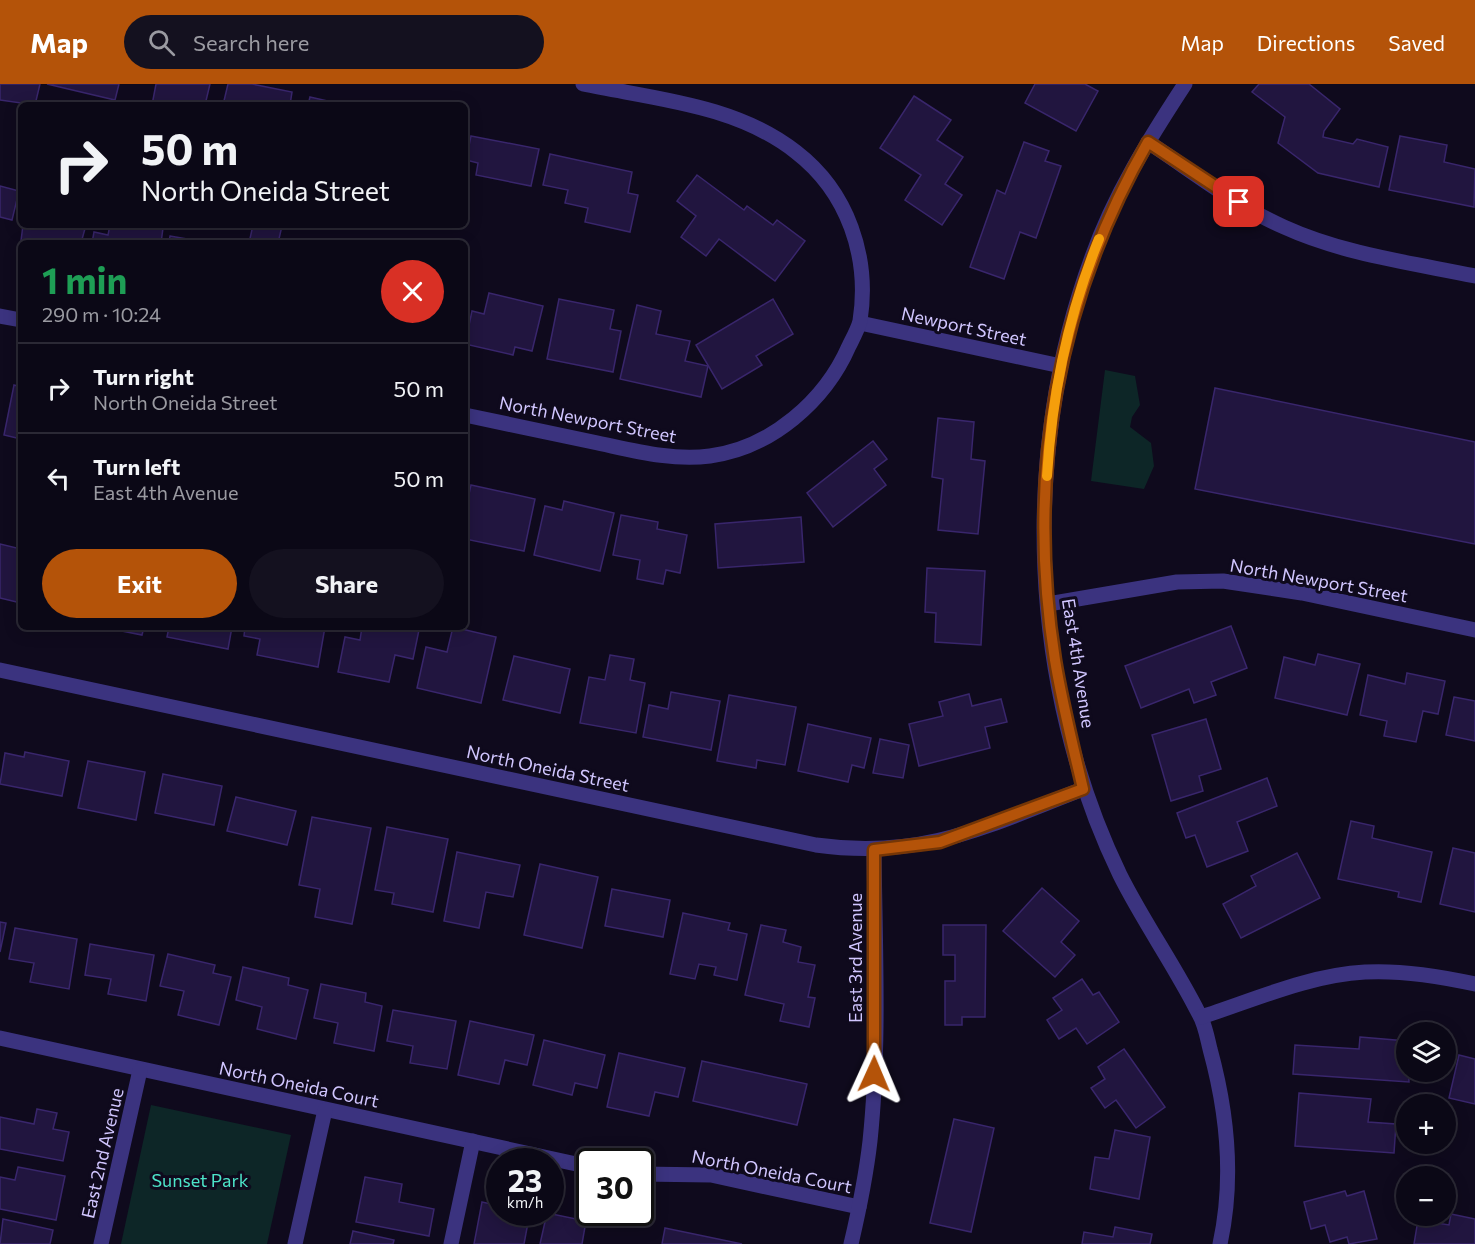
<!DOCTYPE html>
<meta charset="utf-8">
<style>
:root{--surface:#0b0816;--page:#14111f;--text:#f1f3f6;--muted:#9a9aa1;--line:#2b2935;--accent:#b45309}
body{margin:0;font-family:Commissioner,sans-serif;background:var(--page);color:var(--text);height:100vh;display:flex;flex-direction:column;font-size:22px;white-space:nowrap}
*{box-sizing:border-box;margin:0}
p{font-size:20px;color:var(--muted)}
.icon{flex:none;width:33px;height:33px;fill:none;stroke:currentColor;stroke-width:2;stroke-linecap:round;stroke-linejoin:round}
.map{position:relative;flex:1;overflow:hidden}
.side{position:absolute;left:18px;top:156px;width:450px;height:390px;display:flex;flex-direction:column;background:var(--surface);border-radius:9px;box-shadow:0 3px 15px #0003,0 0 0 2px var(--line)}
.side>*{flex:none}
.top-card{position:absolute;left:18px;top:18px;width:450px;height:126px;border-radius:9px;box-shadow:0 3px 15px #0003,0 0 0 2px var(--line);background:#0b0816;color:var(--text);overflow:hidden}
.tools{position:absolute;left:1396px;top:938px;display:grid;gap:12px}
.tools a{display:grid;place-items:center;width:60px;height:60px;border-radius:50%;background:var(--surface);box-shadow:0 3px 15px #0003,0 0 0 2px var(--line);font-size:30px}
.speed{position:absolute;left:486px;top:1064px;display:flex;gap:12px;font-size:30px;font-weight:700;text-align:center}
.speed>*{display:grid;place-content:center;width:78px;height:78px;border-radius:50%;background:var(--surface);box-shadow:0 3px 15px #0003,0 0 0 2px var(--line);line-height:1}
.speed small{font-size:15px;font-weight:400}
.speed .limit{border:3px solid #111;border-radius:9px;background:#fff;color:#111}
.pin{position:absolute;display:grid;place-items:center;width:51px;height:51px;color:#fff;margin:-26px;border-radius:12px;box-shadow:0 3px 9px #0006}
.me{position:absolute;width:66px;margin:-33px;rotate:1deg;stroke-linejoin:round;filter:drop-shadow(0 0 4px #0008)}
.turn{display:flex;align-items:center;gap:21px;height:126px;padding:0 24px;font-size:27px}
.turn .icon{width:78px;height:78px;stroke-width:2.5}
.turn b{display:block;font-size:42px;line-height:51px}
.round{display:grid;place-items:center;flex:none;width:63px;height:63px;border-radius:32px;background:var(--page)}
.overview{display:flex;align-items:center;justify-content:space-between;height:102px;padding:0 24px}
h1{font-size:36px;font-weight:700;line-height:45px;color:#1e9e55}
.cta{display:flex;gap:12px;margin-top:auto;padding:12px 24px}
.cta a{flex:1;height:69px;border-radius:36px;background:var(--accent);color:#fff;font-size:24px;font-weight:700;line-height:69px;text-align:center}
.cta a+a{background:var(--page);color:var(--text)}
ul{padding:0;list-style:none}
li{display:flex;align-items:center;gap:18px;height:90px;padding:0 24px;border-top:2px solid var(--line)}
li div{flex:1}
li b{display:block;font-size:22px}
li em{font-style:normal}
header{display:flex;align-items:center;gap:36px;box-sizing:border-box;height:84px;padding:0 30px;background:var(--accent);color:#fff}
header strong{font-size:28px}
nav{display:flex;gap:33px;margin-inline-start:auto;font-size:21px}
.search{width:420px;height:54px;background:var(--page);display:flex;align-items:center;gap:15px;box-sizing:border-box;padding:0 21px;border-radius:33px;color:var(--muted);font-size:22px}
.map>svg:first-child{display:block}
.green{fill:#0d2627}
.building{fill:#21153f;stroke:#39266c;stroke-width:1.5}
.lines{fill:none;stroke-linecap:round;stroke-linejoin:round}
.minor{stroke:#3b337f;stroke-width:15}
.route-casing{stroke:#753606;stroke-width:15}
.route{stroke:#b45309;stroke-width:10}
.slow{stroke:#f59e0b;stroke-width:10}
.labels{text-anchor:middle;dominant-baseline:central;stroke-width:6;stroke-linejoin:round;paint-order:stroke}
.street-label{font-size:18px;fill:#d1c6ff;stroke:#0f0a1d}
.park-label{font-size:18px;fill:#4de4c9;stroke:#0f0a1d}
</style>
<header>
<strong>Map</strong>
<div class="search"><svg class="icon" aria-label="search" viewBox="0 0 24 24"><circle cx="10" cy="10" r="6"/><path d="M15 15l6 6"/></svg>Search here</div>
<nav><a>Map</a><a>Directions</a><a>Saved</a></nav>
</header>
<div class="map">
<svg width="1475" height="1160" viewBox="0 0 1475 1160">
<rect width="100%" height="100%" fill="#0f0a1d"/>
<g class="green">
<path d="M 1105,286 L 1135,292 L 1140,321 L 1132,333 L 1130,343 L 1151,359 L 1154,382 L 1144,405 L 1091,397 Z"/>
<path d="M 151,1021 L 291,1051 L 267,1160 L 121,1160 Z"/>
</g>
<g class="building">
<path d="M 0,0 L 40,0 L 35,21 L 0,16 Z"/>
<path d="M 47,0 L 119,0 L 115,16 Z"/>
<path d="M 156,0 L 210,0 L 205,21 L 152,21 Z"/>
<path d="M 228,0 L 252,0 L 292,8 L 290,21 L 223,21 Z"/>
<path d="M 1035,0 L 1085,0 L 1098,7 L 1076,47 L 1025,19 Z"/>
<path d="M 1259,0 L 1309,0 L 1340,25 L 1324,47 L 1323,53 L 1353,60 L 1357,55 L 1388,63 L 1379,103 L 1318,89 L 1278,59 L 1285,33 L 1252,8 Z"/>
<path d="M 914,12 L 951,36 L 937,56 L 963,73 L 945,100 L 962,111 L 942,141 L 905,116 L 921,91 L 880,64 Z"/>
<path d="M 310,13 L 345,21 L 308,21 Z"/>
<path d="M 471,52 L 539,65 L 531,102 L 476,91 L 478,79 L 466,76 Z"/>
<path d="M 1400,52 L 1447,61 L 1444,78 L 1475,85 L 1474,123 L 1389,106 Z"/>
<path d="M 1024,58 L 1049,67 L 1045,77 L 1061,82 L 1036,154 L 1020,148 L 1004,195 L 970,183 L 997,106 L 1005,110 Z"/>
<path d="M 550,70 L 632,88 L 628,109 L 638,111 L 630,148 L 585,138 L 588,124 L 565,119 L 568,106 L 543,101 Z"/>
<path d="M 697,91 L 744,126 L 747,122 L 773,141 L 777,136 L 805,157 L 775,197 L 719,155 L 706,172 L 681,153 L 696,132 L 677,117 Z"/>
<path d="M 0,102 L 19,107 L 12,136 L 0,133 Z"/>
<path d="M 23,141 L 86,141 L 81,159 L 21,159 L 21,165 L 20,165 Z"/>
<path d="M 110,141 L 147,141 L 163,144 L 161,159 L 92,159 L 94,148 L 108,151 Z"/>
<path d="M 253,141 L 282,142 L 278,159 L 249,159 Z"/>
<path d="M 170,152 L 210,159 L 169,159 Z"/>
<path d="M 489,209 L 543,222 L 532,267 L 515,263 L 513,271 L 465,260 L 472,227 L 484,230 Z"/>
<path d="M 559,215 L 614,226 L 610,245 L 621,247 L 613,288 L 547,275 Z"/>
<path d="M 773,215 L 793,250 L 756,272 L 762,281 L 722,305 L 696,261 Z"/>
<path d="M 637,221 L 661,227 L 656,250 L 690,257 L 685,277 L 708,282 L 701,313 L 620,295 Z"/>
<path d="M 14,301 L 21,303 L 21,355 L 4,351 Z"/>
<path d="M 1215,304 L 1475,358 L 1475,460 L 1195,405 Z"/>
<path d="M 938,334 L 974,338 L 971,375 L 985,377 L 978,450 L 938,446 L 943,395 L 932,393 Z"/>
<path d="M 873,357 L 887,375 L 874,385 L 886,401 L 833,443 L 807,409 Z"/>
<path d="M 471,401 L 535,415 L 524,467 L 465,455 L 465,428 Z"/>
<path d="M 564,417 L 614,429 L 600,487 L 534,471 L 545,422 L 562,426 Z"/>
<path d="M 621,431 L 658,438 L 657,445 L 687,451 L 680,489 L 666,486 L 663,500 L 637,495 L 640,476 L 613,471 Z"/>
<path d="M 801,433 L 804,478 L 718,484 L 715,440 Z"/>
<path d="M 0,460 L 21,465 L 21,519 L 0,514 Z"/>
<path d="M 927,484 L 985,487 L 981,561 L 935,558 L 936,529 L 925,528 Z"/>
<path d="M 1231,542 L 1247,584 L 1211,598 L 1216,611 L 1194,619 L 1189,605 L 1141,624 L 1125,582 Z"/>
<path d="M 102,543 L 144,543 L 142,551 Z"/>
<path d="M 169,543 L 232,543 L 228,565 L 167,553 Z"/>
<path d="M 245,543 L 325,543 L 318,583 L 257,571 L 260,555 L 244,552 Z"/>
<path d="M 362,543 L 419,546 L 413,575 L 395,571 L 389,598 L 338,588 L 345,553 L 360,556 Z"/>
<path d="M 453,543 L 496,553 L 481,619 L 417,604 L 426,563 L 447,568 Z"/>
<path d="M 1318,570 L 1360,580 L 1347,631 L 1275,614 L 1284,573 L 1315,581 Z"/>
<path d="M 610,571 L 634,575 L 630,596 L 645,599 L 636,649 L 580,639 L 589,593 L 605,596 Z"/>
<path d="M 514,572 L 570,585 L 560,629 L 503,616 Z"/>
<path d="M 1407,589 L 1445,597 L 1438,630 L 1423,627 L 1416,658 L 1384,652 L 1387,637 L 1360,631 L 1368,591 L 1405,600 Z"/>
<path d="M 671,608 L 720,617 L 711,666 L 643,653 L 649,621 L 668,625 Z"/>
<path d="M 969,610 L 972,622 L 1001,615 L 1007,638 L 985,643 L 990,664 L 919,682 L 909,640 L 943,632 L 939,618 Z"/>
<path d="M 729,611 L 796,623 L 785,681 L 757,676 L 756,684 L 717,677 Z"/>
<path d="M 1454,613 L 1475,617 L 1475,657 L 1446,651 Z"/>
<path d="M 1206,635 L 1221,685 L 1199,692 L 1203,707 L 1171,717 L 1152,651 Z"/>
<path d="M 808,640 L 871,654 L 864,684 L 852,681 L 848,698 L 798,687 Z"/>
<path d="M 880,655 L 909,661 L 903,694 L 873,689 Z"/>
<path d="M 25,668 L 69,677 L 62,712 L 0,700 L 5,669 L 24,673 Z"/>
<path d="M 88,677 L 145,688 L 136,736 L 78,724 Z"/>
<path d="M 163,690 L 222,702 L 214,741 L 155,729 Z"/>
<path d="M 1267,694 L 1277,722 L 1237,738 L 1248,767 L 1207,783 L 1195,751 L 1186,754 L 1177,729 Z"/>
<path d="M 236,713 L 296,727 L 287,761 L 227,747 Z"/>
<path d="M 312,733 L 371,744 L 352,840 L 315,833 L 320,805 L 299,801 Z"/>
<path d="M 1351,737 L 1374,742 L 1372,754 L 1432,768 L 1421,818 L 1398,813 L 1399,808 L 1338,795 Z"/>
<path d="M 387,743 L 448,755 L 433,828 L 392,820 L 394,809 L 375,806 Z"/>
<path d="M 1453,764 L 1475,769 L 1475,828 L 1440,820 Z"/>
<path d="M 457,768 L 520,781 L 513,813 L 486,808 L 479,844 L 444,837 Z"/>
<path d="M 1297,769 L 1320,814 L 1241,854 L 1223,820 L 1256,802 L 1251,792 Z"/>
<path d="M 540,780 L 598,793 L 582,864 L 524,851 Z"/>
<path d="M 1042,804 L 1079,837 L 1061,858 L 1075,871 L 1055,893 L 1003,847 Z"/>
<path d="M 612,805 L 670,816 L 663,853 L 605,842 Z"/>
<path d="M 683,829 L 730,839 L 728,846 L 747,850 L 737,896 L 714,891 L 716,883 L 699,880 L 695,895 L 670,890 Z"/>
<path d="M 0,838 L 6,839 L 0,868 Z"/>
<path d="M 761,841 L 786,846 L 783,858 L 801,863 L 798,878 L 815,881 L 808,913 L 815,914 L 809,943 L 780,937 L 784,920 L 745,911 Z"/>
<path d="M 943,841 L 986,841 L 985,933 L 962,933 L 962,941 L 945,941 L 945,897 L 955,897 L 955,871 L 943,871 Z"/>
<path d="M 15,844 L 77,855 L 69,905 L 30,898 L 34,879 L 9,875 Z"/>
<path d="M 90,860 L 154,871 L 146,917 L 108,910 L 111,895 L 85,891 Z"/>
<path d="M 168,870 L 215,881 L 213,889 L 231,893 L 219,941 L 178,931 L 184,907 L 160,902 Z"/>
<path d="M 243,883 L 289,894 L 288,901 L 308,906 L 296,955 L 257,945 L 262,923 L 236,916 Z"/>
<path d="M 1082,895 L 1093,911 L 1099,908 L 1119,938 L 1087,960 L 1076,944 L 1059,955 L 1047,936 L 1062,926 L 1053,914 Z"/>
<path d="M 321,900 L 366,909 L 365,918 L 382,922 L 374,967 L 334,959 L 338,939 L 314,934 Z"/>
<path d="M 393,926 L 456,937 L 447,985 L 410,979 L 413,962 L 387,957 Z"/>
<path d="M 470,937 L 534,951 L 527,981 L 505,976 L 499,1000 L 458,991 Z"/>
<path d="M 1360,953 L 1407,957 L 1409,998 L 1293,990 L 1295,961 L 1359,965 Z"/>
<path d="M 544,956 L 605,971 L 597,1004 L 575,999 L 572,1011 L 533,1001 Z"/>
<path d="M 1124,965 L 1165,1023 L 1136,1044 L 1116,1016 L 1105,1024 L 1091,1004 L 1105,995 L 1098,983 Z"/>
<path d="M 619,969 L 685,984 L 678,1013 L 655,1008 L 649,1032 L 607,1023 Z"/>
<path d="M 1459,971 L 1475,975 L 1475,1020 L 1449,1014 Z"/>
<path d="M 702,977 L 807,1000 L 797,1041 L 693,1017 Z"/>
<path d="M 1299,1009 L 1371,1015 L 1368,1038 L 1396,1040 L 1394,1069 L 1295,1062 Z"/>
<path d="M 37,1025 L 57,1029 L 53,1045 L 69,1048 L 63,1077 L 0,1065 L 0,1033 L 34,1040 Z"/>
<path d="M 954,1035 L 994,1044 L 971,1148 L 930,1139 Z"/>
<path d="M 1115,1046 L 1150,1053 L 1139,1115 L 1090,1105 L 1095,1073 L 1109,1075 Z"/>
<path d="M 18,1083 L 65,1092 L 56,1136 L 0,1125 L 0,1093 L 15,1096 Z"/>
<path d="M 365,1093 L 402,1100 L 399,1118 L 434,1125 L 429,1152 L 356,1138 Z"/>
<path d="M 1345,1107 L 1347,1112 L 1364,1107 L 1377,1155 L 1349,1160 L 1347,1153 L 1330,1158 L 1325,1141 L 1311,1145 L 1304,1118 Z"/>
<path d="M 482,1118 L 500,1122 L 500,1128 L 530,1128 L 524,1160 L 474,1160 Z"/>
<path d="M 547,1129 L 586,1137 L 582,1160 L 540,1160 Z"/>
<path d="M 1451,1130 L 1475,1135 L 1475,1160 L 1414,1160 L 1418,1136 L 1449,1141 Z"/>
<path d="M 3,1135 L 53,1146 L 50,1160 L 0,1160 Z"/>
<path d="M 1115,1143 L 1152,1150 L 1150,1160 L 1082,1160 L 1084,1148 L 1113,1153 Z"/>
<path d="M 665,1144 L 742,1160 L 662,1160 Z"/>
<path d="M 353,1147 L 394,1156 L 393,1160 L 350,1160 Z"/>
</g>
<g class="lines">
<g class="minor">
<path d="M 1185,0 C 1149,55 1114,111 1092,173 C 1020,368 1029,603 1120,791 C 1144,839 1175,882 1199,930 C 1205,940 1207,953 1210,965 C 1227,1027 1234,1096 1220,1160"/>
<path d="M 1148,58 C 1192,87 1236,122 1284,143 C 1343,170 1412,179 1475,192"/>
<path d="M 0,232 L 21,236"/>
<path d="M 860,239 L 1061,282"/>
<path d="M 465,331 C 508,340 551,349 593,358 C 632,366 670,377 710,372 C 771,364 825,317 849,262 C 853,254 858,245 860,237 C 870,173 848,108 796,68 C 737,21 655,15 583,0"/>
<path d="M 1048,520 L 1177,498 L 1223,497 L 1302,509 L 1475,546"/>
<path d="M 0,586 L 816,761 C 923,776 987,742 1083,705"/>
<path d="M 1201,933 C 1254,916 1309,891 1365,888 C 1402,886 1439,892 1475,900"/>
<path d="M 0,954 L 590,1083"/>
<path d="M 640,1090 L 711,1091 L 859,1123"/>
<path d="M 101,1160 L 140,986"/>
<path d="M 295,1160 L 325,1026"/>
<path d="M 451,1160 L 473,1057"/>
<path d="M 851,1160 C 859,1126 866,1092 870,1057 C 880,961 875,862 874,766"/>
</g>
</g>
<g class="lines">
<defs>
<path id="route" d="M 874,990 L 874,766 L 940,758 L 1083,705 C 1073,662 1062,619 1055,576 C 1026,393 1056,218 1148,58 L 1239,118"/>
</defs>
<use href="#route" class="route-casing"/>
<use href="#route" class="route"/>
<path class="slow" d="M 1047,392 C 1052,310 1068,231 1099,155"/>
</g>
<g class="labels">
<g class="street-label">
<text transform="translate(964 242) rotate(12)">Newport Street</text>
<text transform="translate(588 335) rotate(11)">North Newport Street</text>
<text transform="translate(1319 496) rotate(10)">North Newport Street</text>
<text transform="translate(1079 579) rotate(81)">East 4th Avenue</text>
<text transform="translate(548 684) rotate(12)">North Oneida Street</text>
<text transform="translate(855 874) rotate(-90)">East 3rd Avenue</text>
<text transform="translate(299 1000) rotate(12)">North Oneida Court</text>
<text transform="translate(102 1069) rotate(-77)">East 2nd Avenue</text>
<text transform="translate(772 1087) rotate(11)">North Oneida Court</text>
</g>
<g class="park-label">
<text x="200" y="1096">Sunset Park</text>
</g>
</g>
</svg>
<div class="tools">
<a><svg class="icon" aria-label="layers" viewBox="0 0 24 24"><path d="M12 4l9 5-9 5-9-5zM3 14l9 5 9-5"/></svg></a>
<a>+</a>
<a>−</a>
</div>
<div class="speed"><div>23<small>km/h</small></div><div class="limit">30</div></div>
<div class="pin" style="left:1239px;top:118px;background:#d93025"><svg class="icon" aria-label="arrive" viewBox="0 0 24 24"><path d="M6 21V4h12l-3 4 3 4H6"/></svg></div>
<svg class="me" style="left:874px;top:990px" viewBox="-20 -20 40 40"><path d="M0-17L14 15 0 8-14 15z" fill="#b45309" stroke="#fff" stroke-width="4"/></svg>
<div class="top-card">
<div class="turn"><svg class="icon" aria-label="right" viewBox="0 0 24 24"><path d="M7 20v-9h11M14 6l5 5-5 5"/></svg><div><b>50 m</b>North Oneida Street</div></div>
</div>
<section class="side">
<div class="overview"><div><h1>1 min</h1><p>290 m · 10:24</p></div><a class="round" style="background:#d93025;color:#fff"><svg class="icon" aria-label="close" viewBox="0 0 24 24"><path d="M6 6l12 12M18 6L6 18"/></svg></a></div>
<ul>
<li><svg class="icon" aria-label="right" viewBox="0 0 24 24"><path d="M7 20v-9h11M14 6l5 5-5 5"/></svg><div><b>Turn right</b><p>North Oneida Street</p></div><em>50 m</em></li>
<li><svg class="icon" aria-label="left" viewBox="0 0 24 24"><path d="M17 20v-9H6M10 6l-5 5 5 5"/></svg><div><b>Turn left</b><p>East 4th Avenue</p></div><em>50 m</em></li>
</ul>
<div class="cta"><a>Exit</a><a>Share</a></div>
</section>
</div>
